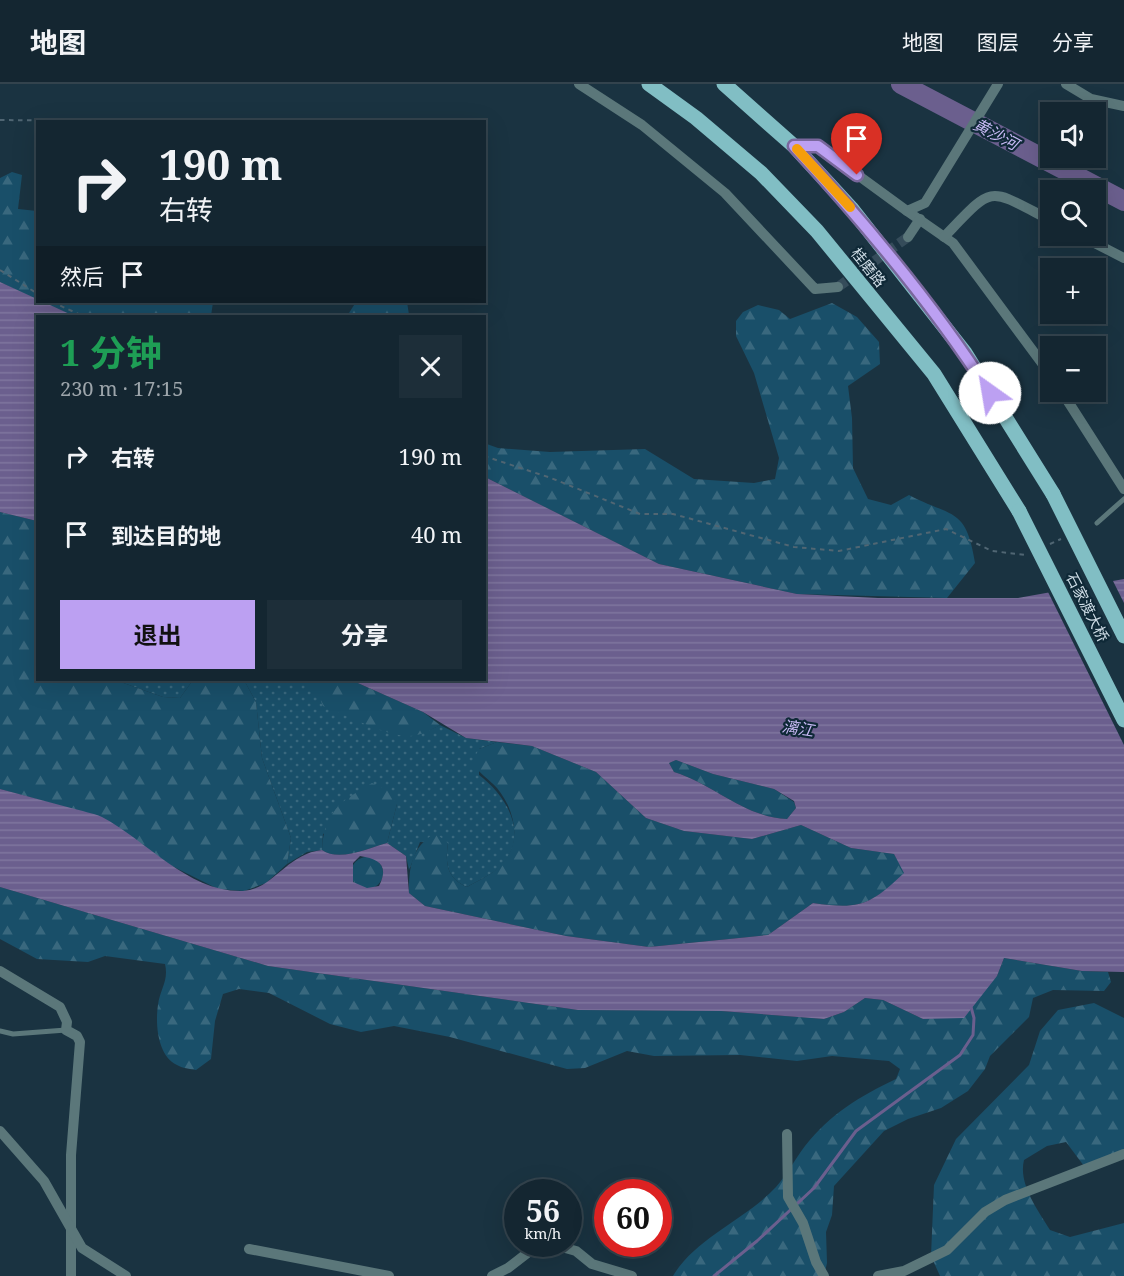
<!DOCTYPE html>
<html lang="zh">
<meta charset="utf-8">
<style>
:root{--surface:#142631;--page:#1d2e39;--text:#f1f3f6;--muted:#9da5ab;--line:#33434d;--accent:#bca0f2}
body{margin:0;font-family:"Noto Serif","Noto Sans SC",serif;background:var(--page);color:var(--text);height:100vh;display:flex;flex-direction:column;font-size:22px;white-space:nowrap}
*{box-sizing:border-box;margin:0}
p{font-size:20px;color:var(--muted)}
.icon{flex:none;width:33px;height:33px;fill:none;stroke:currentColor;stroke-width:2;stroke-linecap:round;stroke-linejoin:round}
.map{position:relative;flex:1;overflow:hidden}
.drawer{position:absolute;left:36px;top:231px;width:450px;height:366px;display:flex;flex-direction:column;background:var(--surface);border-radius:0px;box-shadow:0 6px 24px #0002,0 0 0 2px var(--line)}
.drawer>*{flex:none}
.banner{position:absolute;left:36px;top:36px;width:450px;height:183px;border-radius:0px;box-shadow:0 6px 24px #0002,0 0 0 2px var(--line);background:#142631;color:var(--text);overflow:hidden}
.tools{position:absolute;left:1040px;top:18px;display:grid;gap:12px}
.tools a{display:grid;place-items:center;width:66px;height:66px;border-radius:0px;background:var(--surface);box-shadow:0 6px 24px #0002,0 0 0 2px var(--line);font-size:30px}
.speed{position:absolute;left:504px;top:1095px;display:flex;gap:12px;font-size:30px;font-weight:700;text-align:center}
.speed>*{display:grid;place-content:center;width:78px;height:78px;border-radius:50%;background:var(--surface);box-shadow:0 6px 24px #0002,0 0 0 2px var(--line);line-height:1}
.speed small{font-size:15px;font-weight:400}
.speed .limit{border:9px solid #d22;background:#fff;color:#111}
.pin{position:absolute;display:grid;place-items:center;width:51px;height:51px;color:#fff;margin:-62px -26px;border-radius:50% 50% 50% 0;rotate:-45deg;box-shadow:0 0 6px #0007}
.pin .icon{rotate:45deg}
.me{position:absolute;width:66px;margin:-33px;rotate:328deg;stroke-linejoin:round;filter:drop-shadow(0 0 4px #0008)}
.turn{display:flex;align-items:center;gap:21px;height:126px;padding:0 24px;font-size:27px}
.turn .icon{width:78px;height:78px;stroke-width:2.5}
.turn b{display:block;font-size:42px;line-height:51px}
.then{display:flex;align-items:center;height:57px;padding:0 24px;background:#0003;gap:12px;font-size:22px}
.round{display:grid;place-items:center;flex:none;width:63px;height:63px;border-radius:0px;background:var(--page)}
.headline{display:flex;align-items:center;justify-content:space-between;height:102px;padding:0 24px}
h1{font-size:36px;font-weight:700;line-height:45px;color:#1e9e55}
.button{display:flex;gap:12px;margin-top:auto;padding:12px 24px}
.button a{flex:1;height:69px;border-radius:0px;background:var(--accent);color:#111;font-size:24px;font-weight:700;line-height:69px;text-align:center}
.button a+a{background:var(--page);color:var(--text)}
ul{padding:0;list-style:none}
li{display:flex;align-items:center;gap:18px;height:78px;padding:0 24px}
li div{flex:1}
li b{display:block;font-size:22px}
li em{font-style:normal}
header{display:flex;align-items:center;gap:36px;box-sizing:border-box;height:84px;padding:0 30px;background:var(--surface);border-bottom:2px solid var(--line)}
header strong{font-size:28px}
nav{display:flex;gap:33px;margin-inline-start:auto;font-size:21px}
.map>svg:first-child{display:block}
.green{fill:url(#green-dots)}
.forest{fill:url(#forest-firs)}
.water{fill:url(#water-rules);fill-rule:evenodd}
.pier{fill:#1a3341}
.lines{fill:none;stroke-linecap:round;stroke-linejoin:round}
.stream{stroke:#6b5f8e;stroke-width:3}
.river{stroke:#6b5f8e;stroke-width:20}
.minor-tunnel{stroke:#354c5a;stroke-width:10;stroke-dasharray:10 5;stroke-linecap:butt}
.path{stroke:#506673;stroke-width:2;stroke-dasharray:4.5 4.5;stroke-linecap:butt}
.service{stroke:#5b777a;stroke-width:5}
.minor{stroke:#5b777a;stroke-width:10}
.primary{stroke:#81bec4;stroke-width:15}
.primary-bridge{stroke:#81bec4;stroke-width:15}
.route-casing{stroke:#7a689d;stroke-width:15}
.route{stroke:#bca0f2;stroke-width:10}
.slow{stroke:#f59e0b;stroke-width:10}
.labels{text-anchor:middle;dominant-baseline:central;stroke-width:4.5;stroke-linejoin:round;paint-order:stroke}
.street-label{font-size:15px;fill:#cfdde6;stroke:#0f2937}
.water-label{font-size:16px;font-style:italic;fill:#c7b9f4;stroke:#0f2937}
</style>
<header>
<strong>地图</strong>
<nav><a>地图</a><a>图层</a><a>分享</a></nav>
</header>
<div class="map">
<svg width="1124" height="1192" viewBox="0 0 1124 1192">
<defs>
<pattern id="green-dots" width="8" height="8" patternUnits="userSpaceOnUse" patternTransform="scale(1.5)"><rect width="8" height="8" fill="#194f69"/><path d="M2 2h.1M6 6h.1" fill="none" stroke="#39687e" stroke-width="1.8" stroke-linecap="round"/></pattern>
<pattern id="forest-firs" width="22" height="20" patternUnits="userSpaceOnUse" patternTransform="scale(1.5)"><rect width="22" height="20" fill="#194f69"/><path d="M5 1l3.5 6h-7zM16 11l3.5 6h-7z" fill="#39687e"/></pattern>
<pattern id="water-rules" width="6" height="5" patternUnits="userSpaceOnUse" patternTransform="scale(1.5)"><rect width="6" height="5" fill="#6b5f8e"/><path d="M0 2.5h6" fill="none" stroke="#7f769e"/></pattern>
</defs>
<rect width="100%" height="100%" fill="#1a3341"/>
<g class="green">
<path d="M 115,596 L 193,596 L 180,614 L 163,613 Z"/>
<path d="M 244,596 C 260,596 285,591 300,597 C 348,616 383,672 440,641 L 466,654 L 497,658 L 479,665 L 479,691 C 507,712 531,752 500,783 C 491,791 477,797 467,803 C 447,794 445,780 448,759 L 420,758 L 409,786 L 406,772 L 387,759 L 397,720 L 323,750 L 322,766 L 307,768 L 287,780 L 291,754 L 262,674 L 256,618 Z"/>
</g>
<g class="forest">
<path d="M 12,88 L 22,91 L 18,125 L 37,127 L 37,216 L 0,198 L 0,94 Z"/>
<path d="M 41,218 L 213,218 L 211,232 L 74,232 Z"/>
<path d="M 356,218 L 407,218 L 409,231 L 339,232 L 349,229 Z"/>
<path d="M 832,219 L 857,233 L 879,258 L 880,280 L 848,302 L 852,334 L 853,384 L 868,415 L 891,421 L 909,411 C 952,434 966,422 975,479 L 947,514 L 797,510 L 659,480 L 485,393 L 484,359 L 498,364 L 550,368 L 645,365 L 694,395 L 754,399 L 775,395 L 779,374 L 754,289 L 736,252 L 736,237 L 743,228 L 758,221 L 779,226 L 790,235 Z"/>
<path d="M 0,428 L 37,437 L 38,596 L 115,596 L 163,613 L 180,614 L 193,596 L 244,596 L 256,618 L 262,674 L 291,754 L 287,780 L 266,799 L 244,807 L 218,805 L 172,782 L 101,733 L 0,705 Z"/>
<path d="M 298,596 L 351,596 L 423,628 L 440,641 C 431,646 420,652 409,652 C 388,653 344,630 323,622 L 316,606 Z"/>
<path d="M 497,658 L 532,662 L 596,688 L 646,734 L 684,747 L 752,755 L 801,741 L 851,764 L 894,770 L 905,789 C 870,821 860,826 813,819 L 768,851 L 649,863 L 566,852 L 425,822 L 409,809 C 409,783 411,764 435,749 L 448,759 C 445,780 447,794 467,803 C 477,797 491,791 499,783 C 523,762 516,727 497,704 C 488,694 479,690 472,678 L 479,665 Z"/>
<path d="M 676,676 L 713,690 L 774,705 L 794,718 L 796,724 L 787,735 C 744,733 715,701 674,688 L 669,679 Z"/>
<path d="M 372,699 L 389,707 L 397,720 L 387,759 C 369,764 339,778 322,766 C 324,727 340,718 372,699 Z"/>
<circle cx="367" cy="789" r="16"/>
<path d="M 0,803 L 268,882 L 578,926 L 721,927 L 824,935 L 844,928 L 865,914 L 883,916 L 923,935 L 997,892 L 1004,874 L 1082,887 L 1108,888 L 1111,898 L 1104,907 L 1053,906 L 1033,914 L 1029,933 L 990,972 L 985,985 L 968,1007 L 941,1024 L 908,1035 L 884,1047 L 834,1102 L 832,1131 L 826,1148 L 827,1179 L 824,1192 L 673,1192 C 695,1154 745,1136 776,1103 C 787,1091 795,1075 805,1062 C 830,1030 860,1012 896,995 L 900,985 L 889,977 L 832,972 L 797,977 L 740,971 L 654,972 L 627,967 L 585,984 L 567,985 L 450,953 L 394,942 L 361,948 L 330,940 L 269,909 L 239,905 L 223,910 L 215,937 L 211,975 L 196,986 C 190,985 182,984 177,981 C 158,972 155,941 158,921 C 160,905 169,897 165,880 L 105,872 L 88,878 L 37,875 L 0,855 Z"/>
<path d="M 1094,919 L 1124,934 L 1124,1070 L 1087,1086 L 1066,1058 L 1047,1062 L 1024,1076 C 1018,1100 1038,1126 1050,1146 L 1070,1153 L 1124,1139 L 1124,1192 L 940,1192 L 931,1172 L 934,1101 L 956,1055 L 1029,981 L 1040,947 L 1058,926 Z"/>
</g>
<g class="water">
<path d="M 0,198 L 74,232 L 38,232 L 37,437 L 0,428 Z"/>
<path d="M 485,393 L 659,480 L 797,510 L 878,514 L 1018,514 L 1124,495 L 1124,888 L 1082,887 L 1004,874 L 997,892 L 964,934 L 923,935 L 883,916 L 865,914 L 844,928 L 824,935 L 721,927 L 578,926 L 268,882 L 0,803 L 0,705 C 24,711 47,718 71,724 C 81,727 93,729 102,733 C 146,756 189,809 243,807 C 274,805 286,770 322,766 C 339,778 369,764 387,759 L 406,772 L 409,809 L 425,822 L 566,852 L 649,863 L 768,851 L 813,819 C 860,826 870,821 904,789 L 894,770 L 851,764 L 801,741 L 752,755 L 684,747 L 646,734 L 596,688 L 532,662 L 466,654 L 423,628 L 351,596 L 484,596 ZM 676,676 L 713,690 L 774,705 L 794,717 L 796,724 L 787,735 C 744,733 715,701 674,688 L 669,679 ZM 360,772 C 380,775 389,782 379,802 L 367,804 L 353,798 L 353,779 Z"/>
</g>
<path class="pier" d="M 1112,495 L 1124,519 L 1124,661 L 1047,506 Z"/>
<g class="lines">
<path class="stream" d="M 714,1192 L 757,1157 L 814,1104 L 856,1047 L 960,971 L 973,951 L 974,934 L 971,923"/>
<path class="river" d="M 901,0 L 1124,117"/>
<path class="minor-tunnel" d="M 838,203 L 908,153"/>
<g class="path">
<path d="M 0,36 L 97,37"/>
<path d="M 0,186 L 38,210"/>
<path d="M 52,218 L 83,232"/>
<path d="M 484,372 L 551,394 L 640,430 L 673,430 L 794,463 L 839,467 L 946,445 L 992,467 L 1026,471"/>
<path d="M 1050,460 L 1061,455"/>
</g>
<g class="service">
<path d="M 1097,439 L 1124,415"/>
<path d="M 0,947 L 13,950 L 66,946"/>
</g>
<g class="minor">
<path d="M 579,0 L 642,41 L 725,109 L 815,205 L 838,203"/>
<path d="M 1066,0 L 1091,15 L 1124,22"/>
<path d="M 794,62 L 818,62 L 907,127 L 925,119 L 998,0"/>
<path d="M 907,127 L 953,159 L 1050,290"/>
<path d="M 1081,152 L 1124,174"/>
<path d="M 908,153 L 920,135"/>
<path d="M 944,153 C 995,100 986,103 1050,136"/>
<path d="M 1062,308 L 1124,405"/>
<path d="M 0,887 L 60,923 L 67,938 L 66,946 L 77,952 L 80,958 L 71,1071 L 71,1192"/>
<path d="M 0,1047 L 44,1097 L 82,1164 L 126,1192"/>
<path d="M 787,1050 L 788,1113 L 803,1139 L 816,1178 L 824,1192"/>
<path d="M 551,1160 L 576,1167 L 592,1180 L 632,1192"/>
<path d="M 249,1165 L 389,1192"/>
<path d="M 492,1192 L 508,1184 L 539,1160"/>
<path d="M 878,1192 L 904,1187 L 947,1166 L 985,1128 L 1005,1116 L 1124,1070"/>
</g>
<g class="primary">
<path d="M 649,0 L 696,34 L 761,89 L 817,147 L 934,290 L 1019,427"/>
<path d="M 724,0 L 794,62 L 851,124 L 965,269 L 1053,410"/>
</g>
<g class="primary-bridge">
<path d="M 1053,410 L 1124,552"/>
<path d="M 1019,427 L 1124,636"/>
</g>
</g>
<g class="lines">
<defs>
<path id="route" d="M 857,91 L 818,62 L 794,62 C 865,139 934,221 990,309"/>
</defs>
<use href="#route" class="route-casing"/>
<use href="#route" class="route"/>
<path class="slow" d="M 797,65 L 850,123"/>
</g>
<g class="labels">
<g class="street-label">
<text transform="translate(869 183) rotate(51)">桂磨路</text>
<text transform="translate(1088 523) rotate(63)">石家渡大桥</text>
</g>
<g class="water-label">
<text transform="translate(996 50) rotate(28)">黄沙河</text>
<text transform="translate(798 644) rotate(9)">漓江</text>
</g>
</g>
</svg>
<div class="tools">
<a><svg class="icon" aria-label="sound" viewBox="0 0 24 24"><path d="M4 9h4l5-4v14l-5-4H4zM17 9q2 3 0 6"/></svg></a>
<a><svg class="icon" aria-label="search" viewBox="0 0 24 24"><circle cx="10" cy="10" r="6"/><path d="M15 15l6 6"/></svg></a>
<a>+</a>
<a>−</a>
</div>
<div class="speed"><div>56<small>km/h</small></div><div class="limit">60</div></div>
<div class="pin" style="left:857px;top:91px;background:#d93025"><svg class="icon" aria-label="arrive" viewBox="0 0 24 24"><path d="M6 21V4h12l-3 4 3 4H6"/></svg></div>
<svg class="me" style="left:990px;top:309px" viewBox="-20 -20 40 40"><circle r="19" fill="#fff"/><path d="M0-13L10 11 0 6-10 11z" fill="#bca0f2"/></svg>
<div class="banner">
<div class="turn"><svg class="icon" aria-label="right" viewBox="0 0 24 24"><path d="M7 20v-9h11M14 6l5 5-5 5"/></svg><div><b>190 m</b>右转</div></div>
<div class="then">然后<svg class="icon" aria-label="arrive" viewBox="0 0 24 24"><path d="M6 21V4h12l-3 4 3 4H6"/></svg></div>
</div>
<section class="drawer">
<div class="headline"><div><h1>1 分钟</h1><p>230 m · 17:15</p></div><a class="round"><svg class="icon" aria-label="close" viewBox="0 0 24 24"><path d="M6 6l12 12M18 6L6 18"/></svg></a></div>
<ul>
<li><svg class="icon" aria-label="right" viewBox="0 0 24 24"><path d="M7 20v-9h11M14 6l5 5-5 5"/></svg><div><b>右转</b></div><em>190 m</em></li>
<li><svg class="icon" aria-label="arrive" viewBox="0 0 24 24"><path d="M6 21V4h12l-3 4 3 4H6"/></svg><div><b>到达目的地</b></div><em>40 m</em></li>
</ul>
<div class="button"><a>退出</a><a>分享</a></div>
</section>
</div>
